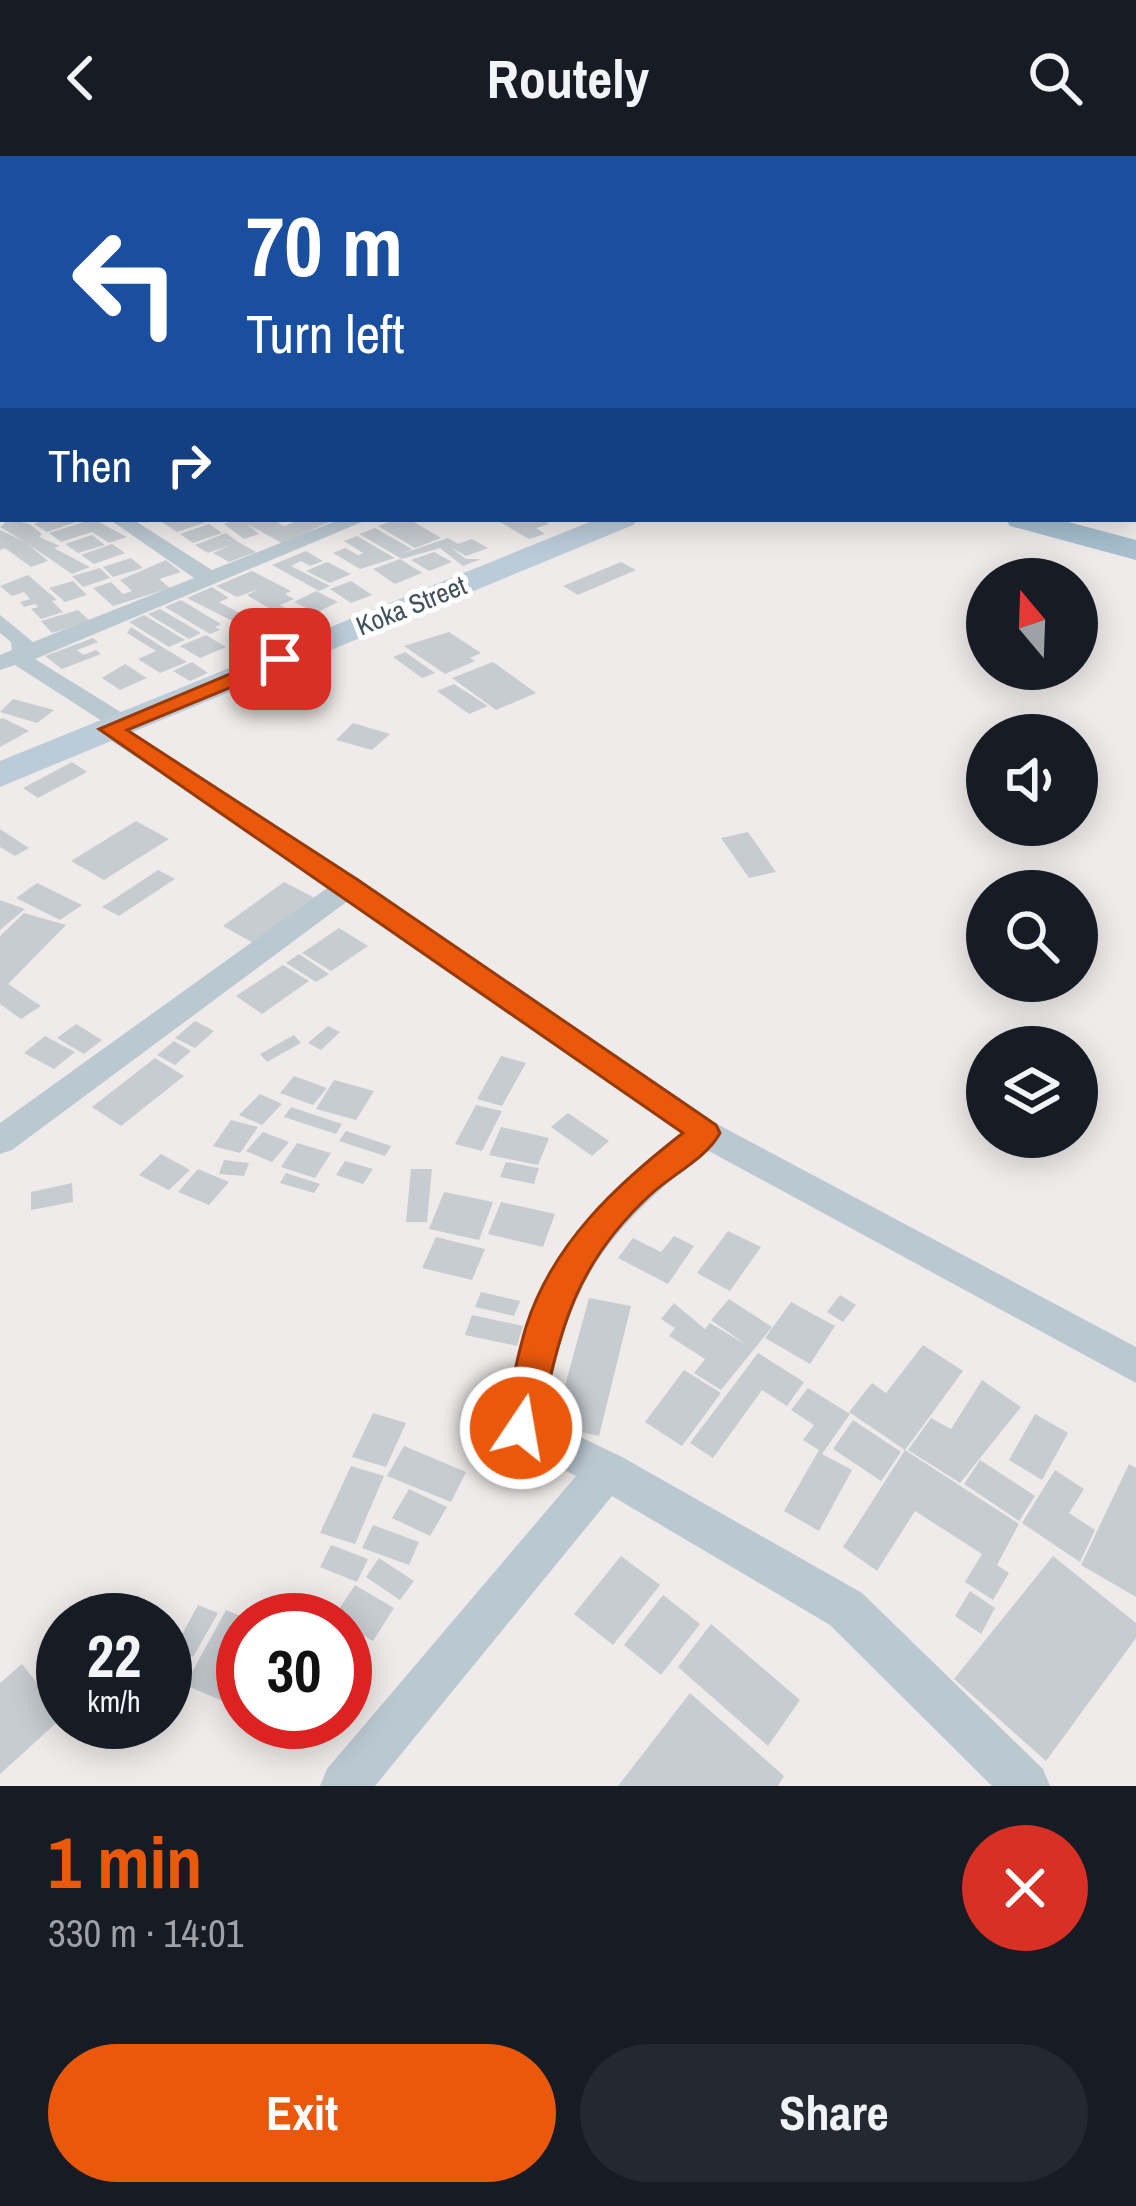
<!DOCTYPE html>
<meta charset="utf-8">
<style>
:root{--surface:#171b24;--page:#242831;--text:#f1f3f6;--muted:#9ea1a6;--accent:#ea580c}
body{margin:0;font-family:"Archivo Narrow",sans-serif;background:var(--page);color:var(--text);height:100vh;display:flex;flex-direction:column;font-size:45px;white-space:nowrap}
*{box-sizing:border-box;margin:0}
p{font-size:39px;color:var(--muted)}
.icon{flex:none;width:66px;height:66px;fill:none;stroke:currentColor;stroke-width:2;stroke-linecap:round;stroke-linejoin:round}
.map{position:relative;height:1630px;overflow:hidden}
.sheet{display:flex;flex-direction:column;background:var(--surface);flex:1}
.sheet>*{flex:none}
.top-card{position:absolute;left:0px;top:0px;width:1137px;height:366px;box-shadow:0 6px 30px #0003;background:#1a4fa0;color:#fff;overflow:hidden}
.needle{width:78px;rotate:341deg}
.buttons{position:absolute;left:966px;top:402px;display:grid;gap:24px}
.buttons a{display:grid;place-items:center;width:132px;height:132px;border-radius:50%;background:var(--surface);box-shadow:0 6px 30px #0003;font-size:60px}
.speed{position:absolute;left:36px;top:1437px;display:flex;gap:24px;font-size:60px;font-weight:700;text-align:center}
.speed>*{display:grid;place-content:center;width:156px;height:156px;border-radius:50%;background:var(--surface);box-shadow:0 6px 30px #0003;line-height:1}
.speed small{font-size:30px;font-weight:400}
.speed .limit{border:18px solid #d22;background:#fff;color:#111}
.pin{position:absolute;display:grid;place-items:center;width:102px;height:102px;color:#fff;margin:-51px;border-radius:24px;box-shadow:0 6px 18px #0006}
.me{position:absolute;width:132px;margin:-66px;rotate:12deg;stroke-linejoin:round;filter:drop-shadow(0 0 9px #0008)}
.turn{display:flex;align-items:center;gap:42px;height:252px;padding:0 48px;font-size:54px}
.turn .icon{width:156px;height:156px;stroke-width:2.5}
.turn b{display:block;font-size:84px;line-height:102px}
.then{display:flex;align-items:center;height:114px;padding:0 48px;background:#0003;gap:24px;font-size:45px}
.round{display:grid;place-items:center;flex:none;width:126px;height:126px;border-radius:63px;background:var(--page)}
.head{display:flex;align-items:center;justify-content:space-between;height:204px;padding:0 48px}
h1{font-size:72px;font-weight:700;line-height:90px;color:var(--accent)}
.action{display:flex;gap:24px;margin-top:auto;padding:24px 48px}
.action a{flex:1;height:138px;border-radius:72px;background:var(--accent);color:#fff;font-size:48px;font-weight:700;line-height:138px;text-align:center}
.action a+a{background:var(--page);color:var(--text)}
header{display:flex;justify-content:space-between;align-items:center;height:156px;padding:0 48px;background:var(--surface);font-size:54px;font-weight:700}
.map>svg:first-child{display:block}
.building{fill:#c7ccd1}
.lines{fill:none;stroke-linecap:round;stroke-linejoin:round}
.street{fill:#bac8d0;fill-rule:evenodd}
.secondary{fill:#bbcbd8;fill-rule:evenodd}
.primary{fill:#a7bfcf;fill-rule:evenodd}
.route{fill:#ea580c;stroke:#983908;stroke-width:3}
.labels{text-anchor:middle;dominant-baseline:central;stroke-width:10;stroke-linejoin:round;paint-order:stroke}
.far-street-label{font-size:27px;fill:#42515b;stroke:#fff}
</style>
<header><svg class="icon" aria-label="back" viewBox="0 0 24 24"><path d="M15 5l-7 7 7 7"/></svg>Routely<svg class="icon" aria-label="search" viewBox="0 0 24 24"><circle cx="10" cy="10" r="6"/><path d="M15 15l6 6"/></svg></header>
<div class="map">
<svg width="1136" height="1630" viewBox="0 0 1136 1630">
<rect width="100%" height="100%" fill="#efebeb"/>
<g class="building">
<path d="M 9,363 L 29,368 L 42,378 L 39,381 L 60,390 L 54,392 L 90,411 L 72,418 L 28,388 L 48,405 L 31,411 L 5,392 L 0,394 L 0,374 L 25,386 L 0,371 Z"/>
<path d="M 47,363 L 82,363 L 82,364 L 47,376 L 34,368 Z"/>
<path d="M 93,363 L 127,381 L 109,387 L 92,376 L 61,386 L 49,377 Z"/>
<path d="M 158,363 L 198,363 L 204,367 L 177,376 Z"/>
<path d="M 237,363 L 271,363 L 284,370 L 303,363 L 337,363 L 282,387 L 247,368 L 259,378 L 244,383 L 224,368 Z"/>
<path d="M 398,363 L 409,363 L 441,382 L 415,392 L 378,370 Z"/>
<path d="M 495,363 L 541,363 L 549,368 L 536,372 L 545,378 L 529,383 Z"/>
<path d="M 209,368 L 222,377 L 193,387 L 180,378 Z"/>
<path d="M 375,372 L 412,393 L 404,397 L 448,382 L 458,388 L 472,383 L 488,392 L 466,400 L 450,391 L 466,403 L 481,403 L 463,410 L 440,392 L 402,403 L 359,378 Z"/>
<path d="M 226,377 L 238,386 L 256,396 L 229,406 L 213,397 L 231,389 L 208,397 L 195,389 Z"/>
<path d="M 92,379 L 105,389 L 78,397 L 65,388 Z"/>
<path d="M 357,380 L 395,402 L 360,413 L 333,397 L 345,392 L 358,399 L 363,397 L 344,385 Z"/>
<path d="M 112,388 L 125,397 L 94,408 L 81,399 Z"/>
<path d="M 306,395 L 323,405 L 310,410 L 301,405 L 291,410 L 330,430 L 319,435 L 272,409 Z"/>
<path d="M 434,396 L 452,406 L 429,415 L 411,404 Z"/>
<path d="M 131,402 L 143,412 L 113,421 L 103,411 Z"/>
<path d="M 400,403 L 422,417 L 395,428 L 373,413 Z"/>
<path d="M 166,404 L 181,416 L 159,423 L 170,432 L 113,450 L 93,432 L 111,426 L 123,438 L 132,435 L 120,424 Z"/>
<path d="M 327,406 L 351,418 L 330,427 L 306,415 Z"/>
<path d="M 621,406 L 636,414 L 578,439 L 563,430 Z"/>
<path d="M 100,412 L 110,422 L 83,431 L 72,420 Z"/>
<path d="M 252,415 L 291,435 L 285,438 L 294,443 L 280,449 L 301,461 L 276,472 L 257,460 L 272,454 L 247,439 L 259,433 L 237,441 L 216,430 Z"/>
<path d="M 28,419 L 57,444 L 52,445 L 63,456 L 41,463 L 31,453 L 38,451 L 35,448 L 24,451 L 20,446 L 30,443 L 24,436 L 12,440 L 0,430 Z"/>
<path d="M 73,425 L 87,439 L 65,446 L 49,432 Z"/>
<path d="M 351,425 L 372,439 L 351,447 L 330,433 Z"/>
<path d="M 212,431 L 229,442 L 219,446 L 266,471 L 254,476 L 187,442 Z"/>
<path d="M 316,435 L 338,446 L 316,457 L 294,446 Z"/>
<path d="M 181,444 L 221,468 L 215,471 L 220,474 L 210,478 L 165,451 Z"/>
<path d="M 160,453 L 201,477 L 189,483 L 148,458 Z"/>
<path d="M 78,454 L 90,465 L 52,477 L 41,465 Z"/>
<path d="M 144,459 L 185,484 L 169,491 L 129,466 Z"/>
<path d="M 131,471 L 164,492 L 187,506 L 160,517 L 138,503 L 156,495 L 127,477 Z"/>
<path d="M 283,472 L 298,480 L 277,490 L 262,481 Z"/>
<path d="M 449,476 L 481,497 L 470,502 L 475,505 L 445,518 L 404,490 Z"/>
<path d="M 206,479 L 226,491 L 200,502 L 180,490 Z"/>
<path d="M 93,482 L 98,486 L 77,494 L 83,499 L 96,494 L 101,498 L 62,513 L 45,500 Z"/>
<path d="M 405,496 L 435,517 L 422,522 L 393,501 Z"/>
<path d="M 192,506 L 208,517 L 190,525 L 173,515 Z"/>
<path d="M 493,506 L 536,537 L 496,554 L 452,522 Z"/>
<path d="M 125,508 L 147,522 L 120,534 L 102,522 Z"/>
<path d="M 454,528 L 488,550 L 469,558 L 437,535 Z"/>
<path d="M 13,543 L 54,554 L 37,567 L 0,556 Z"/>
<path d="M 3,562 L 29,575 L 0,591 L 0,563 Z"/>
<path d="M 353,567 L 390,578 L 372,594 L 336,584 Z"/>
<path d="M 72,606 L 87,616 L 38,642 L 23,632 Z"/>
<path d="M 136,665 L 169,683 L 104,724 L 71,705 Z"/>
<path d="M 0,673 L 29,692 L 15,700 L 0,691 Z"/>
<path d="M 748,676 L 776,716 L 749,722 L 721,682 Z"/>
<path d="M 158,714 L 175,723 L 119,760 L 102,751 Z"/>
<path d="M 284,726 L 315,742 L 255,788 L 223,770 Z"/>
<path d="M 37,727 L 82,749 L 60,764 L 16,742 Z"/>
<path d="M 0,744 L 25,753 L 0,774 Z"/>
<path d="M 24,757 L 66,769 L 8,828 L 41,850 L 21,863 L 0,848 L 0,780 Z"/>
<path d="M 339,772 L 368,790 L 331,815 L 302,797 Z"/>
<path d="M 299,798 L 329,818 L 316,826 L 286,807 Z"/>
<path d="M 283,809 L 309,825 L 262,858 L 236,840 Z"/>
<path d="M 195,865 L 214,875 L 195,892 L 175,882 Z"/>
<path d="M 76,868 L 102,884 L 84,898 L 57,882 Z"/>
<path d="M 328,870 L 340,876 L 321,894 L 308,887 Z"/>
<path d="M 294,879 L 301,887 L 267,906 L 260,898 Z"/>
<path d="M 45,880 L 75,896 L 54,913 L 24,897 Z"/>
<path d="M 174,885 L 191,895 L 175,909 L 157,899 Z"/>
<path d="M 501,900 L 526,907 L 502,950 L 477,943 Z"/>
<path d="M 155,902 L 184,920 L 121,970 L 92,951 Z"/>
<path d="M 294,920 L 327,932 L 313,949 L 280,937 Z"/>
<path d="M 334,924 L 374,935 L 356,964 L 316,953 Z"/>
<path d="M 260,938 L 282,948 L 262,969 L 239,959 Z"/>
<path d="M 476,949 L 502,955 L 482,995 L 455,988 Z"/>
<path d="M 291,951 L 342,968 L 336,978 L 284,961 Z"/>
<path d="M 568,957 L 609,985 L 592,1000 L 551,971 Z"/>
<path d="M 231,964 L 258,971 L 240,997 L 213,990 Z"/>
<path d="M 501,971 L 549,982 L 538,1009 L 489,999 Z"/>
<path d="M 346,975 L 391,990 L 385,1000 L 339,985 Z"/>
<path d="M 263,976 L 289,986 L 272,1006 L 246,995 Z"/>
<path d="M 297,987 L 331,997 L 315,1022 L 281,1011 Z"/>
<path d="M 161,998 L 190,1014 L 169,1034 L 139,1019 Z"/>
<path d="M 224,1004 L 249,1007 L 244,1020 L 219,1018 Z"/>
<path d="M 345,1005 L 373,1013 L 363,1028 L 336,1019 Z"/>
<path d="M 506,1006 L 539,1012 L 534,1028 L 500,1021 Z"/>
<path d="M 198,1013 L 229,1026 L 209,1049 L 178,1036 Z"/>
<path d="M 411,1013 L 432,1013 L 427,1066 L 406,1066 Z"/>
<path d="M 286,1017 L 320,1028 L 314,1037 L 280,1027 Z"/>
<path d="M 72,1027 L 73,1046 L 31,1054 L 31,1036 Z"/>
<path d="M 444,1036 L 493,1046 L 479,1084 L 429,1073 Z"/>
<path d="M 501,1046 L 555,1058 L 543,1091 L 488,1078 Z"/>
<path d="M 728,1075 L 761,1091 L 730,1135 L 697,1117 Z"/>
<path d="M 674,1080 L 694,1090 L 668,1128 L 618,1102 L 633,1082 L 661,1096 Z"/>
<path d="M 436,1081 L 485,1093 L 472,1124 L 422,1112 Z"/>
<path d="M 481,1136 L 520,1145 L 514,1160 L 475,1151 Z"/>
<path d="M 840,1139 L 856,1149 L 843,1166 L 827,1156 Z"/>
<path d="M 589,1142 L 631,1150 L 599,1280 L 554,1270 Z"/>
<path d="M 729,1143 L 772,1171 L 721,1234 L 694,1217 L 705,1203 L 669,1180 L 675,1172 L 661,1163 L 674,1147 L 705,1173 L 710,1167 L 748,1190 L 711,1164 Z"/>
<path d="M 791,1146 L 835,1170 L 810,1208 L 765,1182 Z"/>
<path d="M 472,1159 L 523,1170 L 517,1190 L 465,1179 Z"/>
<path d="M 923,1189 L 963,1215 L 905,1294 L 849,1256 L 872,1227 L 886,1237 Z"/>
<path d="M 758,1197 L 804,1226 L 787,1250 L 762,1234 L 713,1302 L 690,1287 Z"/>
<path d="M 684,1214 L 721,1237 L 682,1290 L 645,1266 Z"/>
<path d="M 982,1224 L 1021,1251 L 960,1327 L 908,1294 L 931,1262 L 951,1273 Z"/>
<path d="M 808,1232 L 850,1258 L 822,1298 L 852,1314 L 819,1375 L 784,1355 L 819,1294 L 803,1284 L 814,1269 L 791,1254 Z"/>
<path d="M 373,1257 L 406,1267 L 386,1311 L 352,1301 Z"/>
<path d="M 1035,1258 L 1068,1277 L 1042,1324 L 1009,1304 Z"/>
<path d="M 853,1264 L 901,1296 L 881,1325 L 833,1293 Z"/>
<path d="M 404,1290 L 466,1316 L 451,1346 L 387,1320 Z"/>
<path d="M 905,1294 L 1019,1368 L 997,1409 L 1009,1417 L 993,1444 L 965,1426 L 982,1398 L 915,1355 L 877,1415 L 843,1391 Z"/>
<path d="M 980,1304 L 1035,1340 L 1019,1365 L 964,1328 Z"/>
<path d="M 1129,1308 L 1136,1312 L 1136,1441 L 1081,1409 Z"/>
<path d="M 351,1310 L 384,1320 L 355,1388 L 320,1377 Z"/>
<path d="M 1055,1314 L 1084,1333 L 1069,1357 L 1095,1374 L 1080,1406 L 1022,1367 Z"/>
<path d="M 409,1333 L 447,1351 L 430,1380 L 392,1362 Z"/>
<path d="M 373,1369 L 419,1386 L 409,1409 L 362,1392 Z"/>
<path d="M 331,1389 L 368,1403 L 357,1426 L 320,1411 Z"/>
<path d="M 621,1400 L 660,1429 L 613,1489 L 574,1458 Z"/>
<path d="M 1053,1400 L 1136,1467 L 1136,1482 L 1046,1605 L 954,1523 Z"/>
<path d="M 379,1402 L 414,1425 L 400,1444 L 366,1421 Z"/>
<path d="M 355,1429 L 394,1452 L 373,1485 L 345,1469 L 345,1464 L 333,1462 Z"/>
<path d="M 970,1435 L 995,1452 L 981,1478 L 955,1460 Z"/>
<path d="M 663,1439 L 700,1468 L 661,1519 L 624,1489 Z"/>
<path d="M 198,1449 L 218,1457 L 193,1501 L 174,1493 Z"/>
<path d="M 226,1454 L 243,1461 L 243,1512 L 225,1546 L 185,1529 Z"/>
<path d="M 711,1468 L 800,1544 L 768,1590 L 678,1511 Z"/>
<path d="M 22,1508 L 63,1561 L 0,1618 L 0,1527 Z"/>
<path d="M 690,1537 L 784,1620 L 778,1630 L 618,1630 Z"/>
</g>
<g class="lines">
<g class="street">
<path d="M 102,0 L 120,0 L 124,3 L 106,3 Z"/>
<path d="M 781,0 L 842,0 L 846,3 L 777,3 Z"/>
<path d="M 918,0 L 933,0 L 936,3 L 921,3 Z"/>
<path d="M 1017,0 L 1034,0 L 1037,3 L 1020,3 Z"/>
<rect x="1134" y="14" width="2" height="8"/>
<path d="M 0,22 L 3,23 L 3,31 L 0,30 Z"/>
<rect x="1134" y="65" width="2" height="8"/>
<path d="M 0,224 L 3,225 L 3,236 L 0,235 Z"/>
<rect x="1134" y="260" width="2" height="10"/>
<path d="M 3,306 L 3,318 L 0,319 L 0,307 Z"/>
<path d="M 109,363 L 132,363 L 212,414 L 341,363 L 369,363 L 35,503 L 132,563 L 135,568 L 128,574 L 359,724 L 717,968 L 1136,1191 L 1136,1227 L 707,994 C 598,1083 570,1124 543,1263 L 622,1301 L 862,1437 L 1043,1613 L 1050,1630 L 992,1630 L 830,1469 L 612,1340 L 375,1630 L 320,1630 L 327,1613 L 576,1320 L 507,1285 L 501,1272 C 533,1124 560,1072 681,977 L 349,744 L 12,994 L 0,998 L 0,967 L 330,730 L 101,578 L 98,573 L 105,567 L 15,509 L 0,514 L 0,499 L 12,494 L 11,486 L 0,477 L 0,459 L 33,486 L 194,422 Z"/>
</g>
<path class="secondary" d="M 597,363 L 638,363 L 633,369 L 0,631 L 0,605 Z"/>
<g class="primary">
<path d="M 0,126 L 3,127 L 3,141 L 0,140 Z"/>
<path d="M 1005,363 L 1057,363 L 1136,384 L 1136,404 L 1010,370 Z"/>
</g>
</g>
<path class="route" d="M 280,497 L 290,503 L 287,508 L 127,574 L 358,724 L 716,969 L 720,977 C 706,1003 671,1019 650,1039 C 573,1110 560,1175 539,1272 L 534,1284 L 521,1289 L 508,1284 L 503,1272 C 510,1239 516,1204 526,1171 C 552,1088 616,1029 683,977 L 99,573 Z"/>
<g class="labels">
<g class="far-street-label">
<text transform="translate(411 449) rotate(-22)">Koka Street</text>
</g>
</g>
</svg>
<div class="buttons">
<a><svg class="needle" viewBox="-14 -14 28 28"><path d="M0-13l5 13h-10z" fill="#e53935"/><path d="M0 13l5-13h-10z" fill="#9ea1a6"/></svg></a>
<a><svg class="icon" aria-label="sound" viewBox="0 0 24 24"><path d="M4 9h4l5-4v14l-5-4H4zM17 9q2 3 0 6"/></svg></a>
<a><svg class="icon" aria-label="search" viewBox="0 0 24 24"><circle cx="10" cy="10" r="6"/><path d="M15 15l6 6"/></svg></a>
<a><svg class="icon" aria-label="layers" viewBox="0 0 24 24"><path d="M12 4l9 5-9 5-9-5zM3 14l9 5 9-5"/></svg></a>
</div>
<div class="speed"><div>22<small>km/h</small></div><div class="limit">30</div></div>
<div class="pin" style="left:280px;top:503px;background:#d93025"><svg class="icon" aria-label="arrive" viewBox="0 0 24 24"><path d="M6 21V4h12l-3 4 3 4H6"/></svg></div>
<svg class="me" style="left:521px;top:1272px" viewBox="-20 -20 40 40"><circle r="17" fill="#ea580c" stroke="#fff" stroke-width="3"/><path d="M0-11L8 9 0 5-8 9z" fill="#fff"/></svg>
<div class="top-card">
<div class="turn"><svg class="icon" aria-label="left" viewBox="0 0 24 24"><path d="M17 20v-9H6M10 6l-5 5 5 5"/></svg><div><b>70 m</b>Turn left</div></div>
<div class="then">Then<svg class="icon" aria-label="right" viewBox="0 0 24 24"><path d="M7 20v-9h11M14 6l5 5-5 5"/></svg></div>
</div>
</div>
<section class="sheet">
<div class="head"><div><h1>1 min</h1><p>330 m · 14:01</p></div><a class="round" style="background:#d93025;color:#fff"><svg class="icon" aria-label="close" viewBox="0 0 24 24"><path d="M6 6l12 12M18 6L6 18"/></svg></a></div>
<div class="action"><a>Exit</a><a>Share</a></div>
</section>
